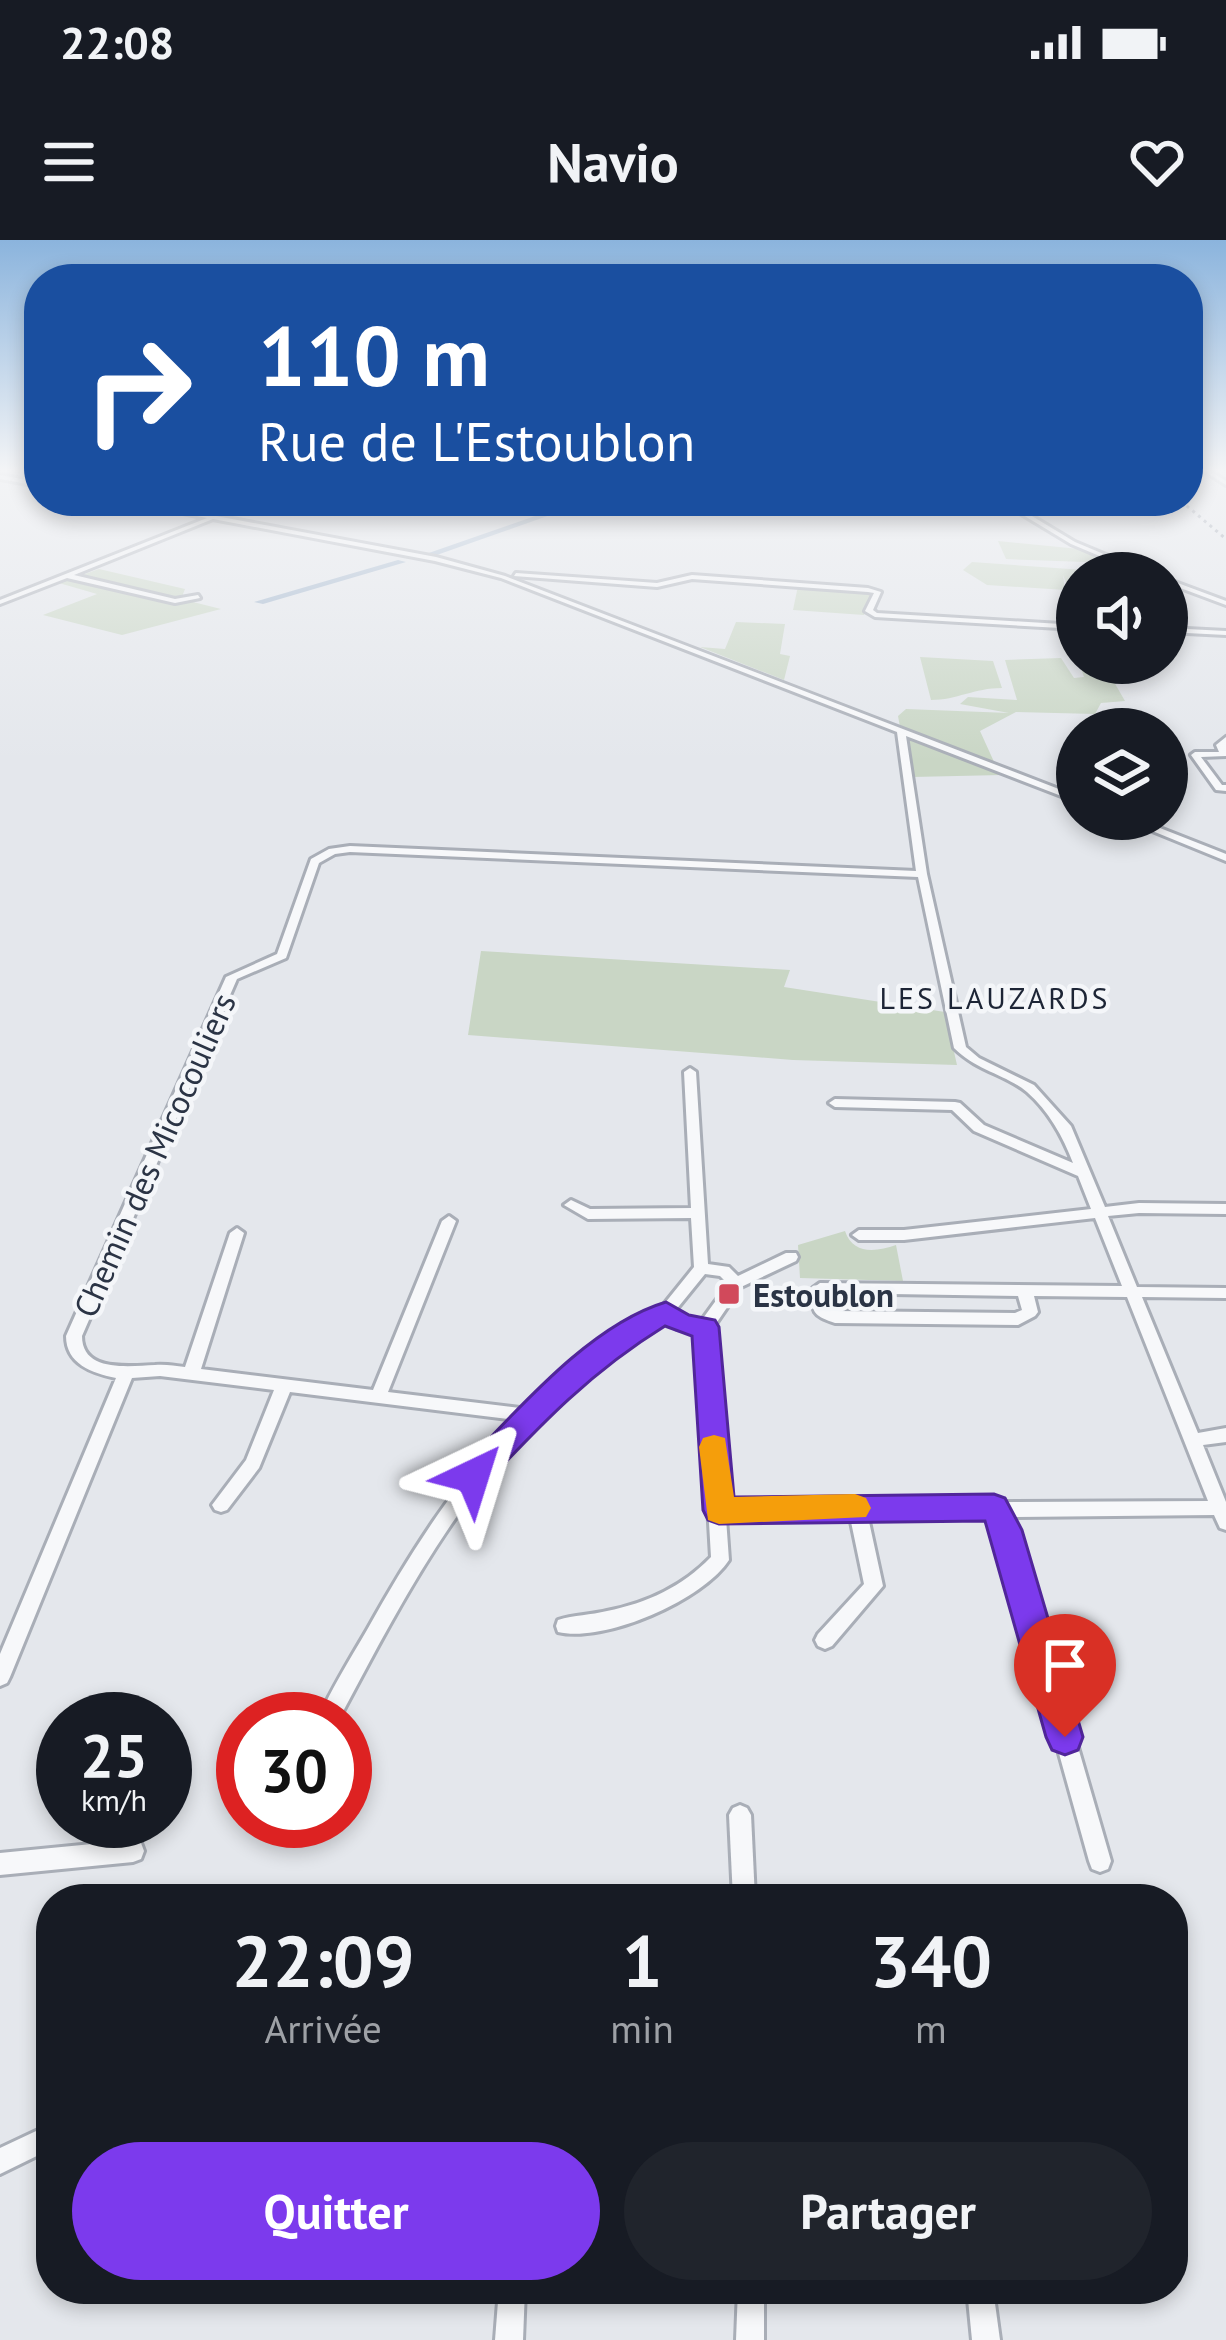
<!DOCTYPE html>
<html lang="fr">
<meta charset="utf-8">
<style>
:root{--surface:#171b24;--page:#20242c;--text:#f1f3f6;--muted:#9ea1a6;--accent:#7c3aed}
body{margin:0;font-family:"PT Sans",sans-serif;background:var(--page);color:var(--text);height:100vh;display:flex;flex-direction:column;font-size:45px;white-space:nowrap}
*{box-sizing:border-box;margin:0}
p{font-size:39px;color:var(--muted)}
.icon{flex:none;width:66px;height:66px;fill:none;stroke:currentColor;stroke-width:2;stroke-linecap:round;stroke-linejoin:round}
.map{position:relative;flex:1;overflow:hidden}
.side{position:absolute;left:36px;top:1644px;width:1152px;height:420px;display:flex;flex-direction:column;background:var(--surface);border-radius:48px;box-shadow:0 6px 18px #0003}
.side>*{flex:none}
.banner{position:absolute;left:24px;top:24px;width:1179px;height:252px;border-radius:48px;box-shadow:0 6px 18px #0003;background:#1a4fa0;color:#fff;overflow:hidden}
.tools{position:absolute;left:1056px;top:312px;display:grid;gap:24px}
.tools a{display:grid;place-items:center;width:132px;height:132px;border-radius:50%;background:var(--surface);box-shadow:0 6px 18px #0003;font-size:60px}
.speed{position:absolute;left:36px;top:1452px;display:flex;gap:24px;font-size:60px;font-weight:700;text-align:center}
.speed>*{display:grid;place-content:center;width:156px;height:156px;border-radius:50%;background:var(--surface);box-shadow:0 6px 18px #0003;line-height:1}
.speed small{font-size:30px;font-weight:400}
.speed .limit{border:18px solid #d22;background:#fff;color:#111}
.pin{position:absolute;display:grid;place-items:center;width:102px;height:102px;color:#fff;margin:-123px -51px;border-radius:50% 50% 50% 0;rotate:-45deg;box-shadow:0 0 12px #0007}
.pin .icon{rotate:45deg}
.me{position:absolute;width:132px;margin:-66px;rotate:41deg;stroke-linejoin:round;filter:drop-shadow(0 0 9px #0008)}
.turn{display:flex;align-items:center;gap:42px;height:252px;padding:0 36px;font-size:54px}
.turn .icon{width:156px;height:156px;stroke-width:2.5}
.turn b{display:block;font-size:84px;line-height:102px}
.eta{display:flex;justify-content:space-evenly;align-items:center;height:204px;text-align:center}
.eta b{font-size:72px;font-weight:700;line-height:84px}
.primary-button{display:flex;gap:24px;margin-top:auto;padding:24px 36px}
.primary-button a{flex:1;height:138px;border-radius:72px;background:var(--accent);color:#fff;font-size:48px;font-weight:700;line-height:138px;text-align:center}
.primary-button a+a{background:var(--page);color:var(--text)}
.status{display:flex;justify-content:space-between;align-items:center;height:84px;padding:0 60px;background:var(--surface);direction:ltr}
.status svg{height:33px;fill:currentColor}
header{display:flex;justify-content:space-between;align-items:center;height:156px;padding:0 36px;background:var(--surface);font-size:54px;font-weight:700}
.map>svg:first-child{display:block}
.green{fill:#c9d6c5}
.lines{fill:none;stroke-linecap:round;stroke-linejoin:round}
.canal{fill:#9fb4cc;fill-rule:evenodd}
.minor-casing{stroke:#a9aeb7;stroke-width:6}
.minor{fill:#f7f8fa;fill-rule:evenodd}
.rail{stroke:#7d8696;stroke-width:3;stroke-dasharray:3 4.5;stroke-linecap:butt}
.route{fill:#7c3aed;stroke:#51269a;stroke-width:3}
.slow{fill:#f59e0b}
.poi-dot{fill:#d1495b;stroke:#f4f6f9;stroke-width:4.5}
.labels{text-anchor:middle;dominant-baseline:central;stroke-width:9;stroke-linejoin:round;paint-order:stroke}
.far-neighbourhood-label{font-size:30px;letter-spacing:3px;fill:#1d2536;stroke:#f4f6f9}
.street-label{font-size:33px;fill:#2b3445;stroke:#f4f6f9}
.poi-label{font-size:33px;font-weight:bold;fill:#2b3445;stroke:#f4f6f9;text-anchor:start}
</style>
<div class="status"><b>22:08</b><svg viewBox="0 0 49 12"><path d="M0 12V9h3v3zM5 12V6h3v6zM10 12V3h3v9zM15 12V0h3v12zM26 1h20v11H26zM47 4h2v5h-2z"/></svg></div>
<header><svg class="icon" aria-label="menu" viewBox="0 0 24 24"><path d="M4 6h16M4 12h16M4 18h16"/></svg>Navio<svg class="icon" aria-label="heart" viewBox="0 0 24 24"><path d="M12 20l-8-8c-3-5 5-10 8-4 3-6 11-1 8 4z"/></svg></header>
<div class="map">
<svg width="1226" height="2100" viewBox="0 0 1226 2100">
<rect width="100%" height="100%" fill="#e4e7ec"/>
<g class="green">
<path d="M 998,301 L 1079,309 L 1111,323 L 1006,319 Z"/>
<path d="M 972,322 L 1084,330 L 1087,333 L 1077,333 L 1077,350 L 1069,350 L 1063,335 L 1065,350 L 987,345 L 963,330 Z"/>
<path d="M 99,329 L 185,349 L 181,359 L 221,369 L 122,395 L 43,375 L 97,354 L 59,343 Z"/>
<path d="M 798,346 L 869,351 L 875,354 L 864,375 L 793,370 Z"/>
<path d="M 736,382 L 785,384 L 780,414 L 790,416 L 784,440 L 700,407 L 725,409 Z"/>
<path d="M 920,417 L 993,421 L 1002,448 C 974,448 957,460 931,460 Z"/>
<path d="M 1061,418 L 1074,438 L 1084,437 L 1079,423 L 1103,423 L 1125,461 L 1101,463 L 1095,474 L 1016,472 L 980,491 L 995,524 L 900,487 L 898,476 L 906,469 L 1009,473 L 960,464 L 968,457 L 1017,460 L 1005,420 Z"/>
<path d="M 917,499 L 1002,535 L 912,537 L 908,500 Z"/>
<path d="M 481,711 L 790,730 L 784,747 L 945,772 L 957,825 L 793,820 L 468,795 Z"/>
<path d="M 845,991 C 853,1015 876,1012 896,1005 L 903,1041 L 800,1038 L 798,1005 Z"/>
</g>
<g class="lines">
<g class="canal">
<path d="M 578,261 L 590,261 L 431,317 L 423,315 Z"/>
<path d="M 398,320 L 406,322 L 263,364 L 254,362 Z"/>
</g>
<defs>
<g id="minor">
<path d="M 1198,227 L 1204,227 L 1226,241 L 1226,245 Z"/>
<path d="M 0,235 L 39,242 L 39,246 L 0,239 Z"/>
<path d="M 124,261 L 136,261 L 436,317 L 505,336 L 1077,556 L 1077,562 L 906,496 L 927,634 L 966,807 L 979,818 L 1034,845 L 1071,886 L 1105,967 L 1139,963 L 1226,964 L 1226,974 L 1139,973 L 1108,976 L 1137,1047 L 1226,1048 L 1226,1058 L 1142,1057 L 1198,1193 L 1226,1188 L 1226,1202 L 1203,1205 L 1226,1262 L 1226,1290 L 1220,1288 L 1214,1275 L 1008,1277 L 1015,1290 L 1111,1621 L 1108,1629 L 1100,1632 L 1092,1629 L 1089,1621 L 997,1291 L 990,1277 L 868,1277 L 883,1346 L 832,1406 L 825,1409 L 818,1406 L 815,1400 L 818,1394 L 864,1344 L 850,1277 L 726,1278 L 729,1320 C 703,1360 605,1403 558,1392 L 556,1386 L 558,1380 C 574,1375 591,1375 607,1371 C 647,1363 682,1347 711,1317 L 698,1092 L 677,1089 L 665,1080 C 627,1105 589,1131 555,1162 C 459,1250 399,1366 339,1479 L 318,1479 C 332,1448 350,1419 367,1390 C 409,1315 455,1241 516,1180 L 290,1152 L 259,1228 L 227,1270 L 221,1272 L 215,1270 L 212,1265 L 246,1220 L 274,1150 L 160,1136 L 132,1138 L 10,1437 L 7,1443 L 0,1446 L 0,1414 L 116,1138 C 92,1133 66,1124 66,1096 L 226,737 L 277,714 L 311,619 L 329,609 L 350,606 L 916,631 L 897,492 L 501,338 L 435,321 L 213,279 L 74,335 L 175,359 L 198,355 L 200,358 L 175,363 L 67,338 L 0,364 L 0,360 L 207,278 ZM 350,612 L 918,637 L 954,808 C 977,831 1005,834 1027,852 C 1049,871 1063,897 1073,923 L 984,885 L 960,863 L 955,862 L 835,859 L 829,863 L 835,867 L 952,870 L 974,891 L 1078,936 L 1091,969 L 904,990 L 859,990 L 852,995 L 859,1000 L 904,1000 L 1095,978 L 1122,1046 L 820,1043 L 813,1048 C 812,1072 811,1075 835,1083 L 1018,1085 L 1035,1076 L 1038,1072 L 1034,1056 L 1127,1057 L 1208,1261 L 864,1263 L 857,1260 L 850,1263 L 725,1264 L 713,1088 L 741,1047 L 796,1021 L 798,1017 L 796,1013 L 786,1013 L 738,1036 L 729,1027 L 708,1024 L 696,832 L 690,828 L 684,832 L 691,968 L 590,969 L 571,960 L 564,965 L 588,979 L 691,978 L 694,1027 L 661,1068 L 598,1109 L 528,1169 L 388,1152 L 456,981 L 449,976 L 442,981 L 373,1150 L 201,1129 L 244,993 L 237,988 L 230,993 L 185,1127 C 175,1126 165,1124 155,1125 C 130,1126 82,1133 82,1096 L 237,739 L 286,718 L 319,623 L 335,614 ZM 705,1034 L 720,1036 L 728,1044 L 701,1081 L 686,1080 L 675,1071 ZM 828,1053 L 1018,1056 L 1022,1070 L 1015,1073 L 837,1071 L 828,1067 Z"/>
<path d="M 1000,261 L 1007,261 L 1075,302 L 1149,333 L 1140,333 L 1071,304 Z"/>
<path d="M 516,333 L 657,343 L 692,335 L 868,348 L 881,352 L 873,370 L 877,373 L 1077,385 L 1077,389 L 875,377 L 865,371 L 874,353 L 868,352 L 692,339 L 657,347 L 514,336 Z"/>
<path d="M 1167,339 L 1226,361 L 1226,365 L 1167,343 Z"/>
<path d="M 1167,388 L 1226,391 L 1226,395 L 1167,392 Z"/>
<path d="M 1226,497 L 1226,516 L 1201,517 L 1222,545 L 1226,545 L 1226,551 L 1216,550 L 1191,515 L 1195,512 L 1219,512 L 1216,505 Z"/>
<path d="M 1123,579 L 1137,579 L 1226,614 L 1226,621 Z"/>
<path d="M 740,1565 L 747,1568 L 751,1575 L 755,1659 L 733,1659 L 729,1575 L 733,1568 Z"/>
<path d="M 262,1581 L 284,1581 L 279,1590 L 272,1594 L 265,1590 Z"/>
<path d="M 133,1600 L 141,1603 L 144,1611 L 141,1619 L 133,1622 L 0,1635 L 0,1613 Z"/>
<path d="M 51,1884 L 51,1909 L 0,1934 L 0,1908 Z"/>
<path d="M 499,2049 L 525,2049 L 523,2100 L 495,2100 Z"/>
<path d="M 738,2049 L 764,2049 L 764,2100 L 736,2100 Z"/>
<path d="M 967,2049 L 993,2049 L 1000,2100 L 972,2100 Z"/>
</g>
</defs>
<use href="#minor" class="minor-casing"/>
<use href="#minor" class="minor"/>
<path class="rail" d="M 1181,261 L 1226,299"/>
</g>
<linearGradient id="sky" x2="0" y2="1"><stop stop-color="#8bb4dd"/><stop offset="0.44" stop-color="#f3f4f6"/><stop offset="1" stop-color="#f3f4f6" stop-opacity="0"/></linearGradient>
<rect width="1226" height="521" fill="url(#sky)"/>
<path class="route" d="M 666,1062 L 689,1075 L 715,1080 L 719,1087 L 734,1257 L 994,1254 L 1005,1258 L 1022,1290 L 1083,1497 L 1078,1510 L 1065,1515 L 1052,1510 L 1046,1497 L 985,1281 L 719,1284 L 708,1280 L 703,1270 L 692,1096 L 665,1086 C 592,1131 542,1183 484,1245 L 473,1249 L 462,1245 L 457,1236 L 462,1227 C 517,1171 589,1085 666,1062 Z"/>
<path class="slow" d="M 714,1195 L 725,1198 L 734,1257 L 855,1254 L 866,1258 L 871,1268 L 866,1277 L 719,1284 L 708,1280 L 699,1207 L 703,1198 Z"/>
<rect class="poi-dot" x="717" y="1042" width="24" height="24" rx="6"/>
<g class="labels">
<g class="far-neighbourhood-label">
<text x="995" y="757">LES LAUZARDS</text>
</g>
<g class="street-label">
<text transform="translate(154 915) rotate(-66)">Chemin des Micocouliers</text>
</g>
<g class="poi-label">
<text x="753" y="1054">Estoublon</text>
</g>
</g>
</svg>
<div class="tools">
<a><svg class="icon" aria-label="sound" viewBox="0 0 24 24"><path d="M4 9h4l5-4v14l-5-4H4zM17 9q2 3 0 6"/></svg></a>
<a><svg class="icon" aria-label="layers" viewBox="0 0 24 24"><path d="M12 4l9 5-9 5-9-5zM3 14l9 5 9-5"/></svg></a>
</div>
<div class="speed"><div>25<small>km/h</small></div><div class="limit">30</div></div>
<div class="pin" style="left:1065px;top:1497px;background:#d93025"><svg class="icon" aria-label="arrive" viewBox="0 0 24 24"><path d="M6 21V4h12l-3 4 3 4H6"/></svg></div>
<svg class="me" style="left:473px;top:1236px" viewBox="-20 -20 40 40"><path d="M0-17L14 15 0 8-14 15z" fill="#7c3aed" stroke="#fff" stroke-width="4"/></svg>
<div class="banner">
<div class="turn"><svg class="icon" aria-label="right" viewBox="0 0 24 24"><path d="M7 20v-9h11M14 6l5 5-5 5"/></svg><div><b>110 m</b>Rue de L'Estoublon</div></div>
</div>
<section class="side">
<div class="eta">
<div><b>22:09</b><p>Arrivée</p></div>
<div><b>1</b><p>min</p></div>
<div><b>340</b><p>m</p></div>
</div>
<div class="primary-button"><a>Quitter</a><a>Partager</a></div>
</section>
</div>
